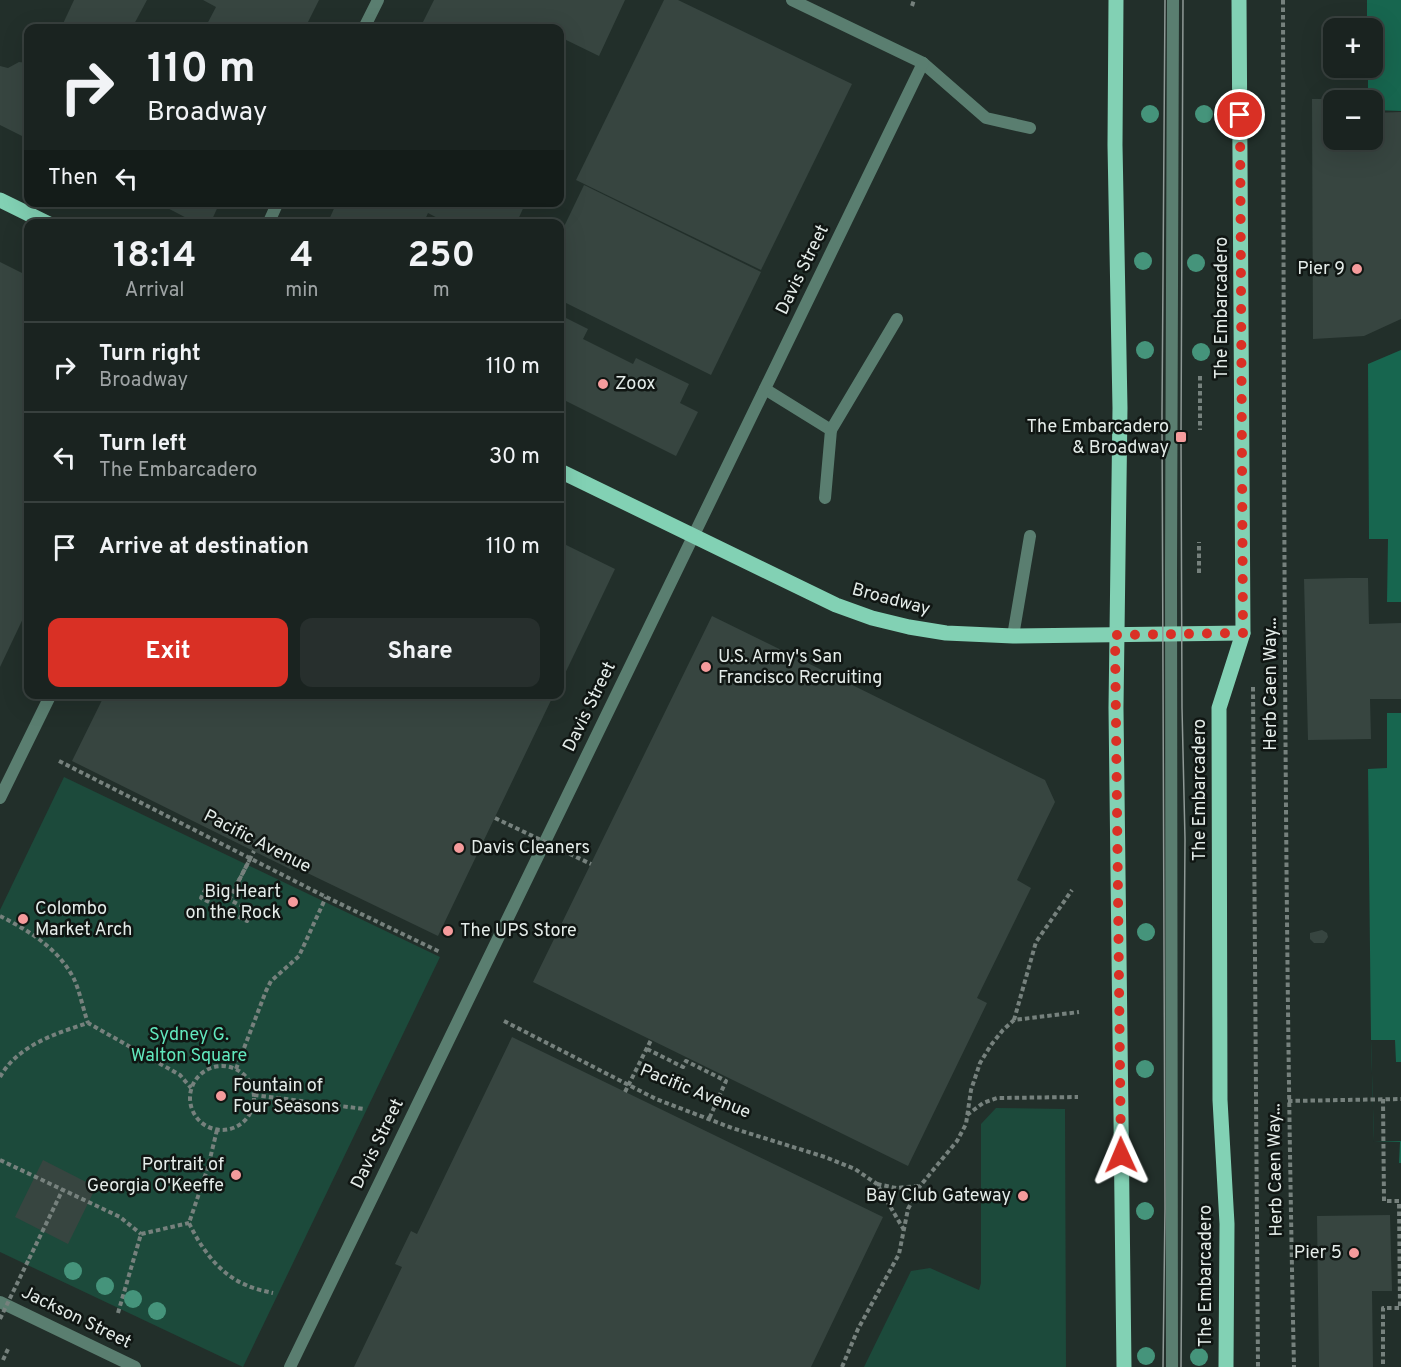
<!DOCTYPE html>
<meta charset="utf-8">
<style>
:root{--surface:#1a2320;--page:#272f2d;--text:#f1f3f6;--muted:#9fa4a5;--line:#38403e;--accent:#d93025}
body{margin:0;font-family:Overpass,sans-serif;background:var(--page);color:var(--text);height:100vh;display:flex;flex-direction:column;font-size:22px;white-space:nowrap}
*{box-sizing:border-box;margin:0}
p{font-size:20px;color:var(--muted)}
.icon{flex:none;width:33px;height:33px;fill:none;stroke:currentColor;stroke-width:2;stroke-linecap:round;stroke-linejoin:round}
.map{position:relative;flex:1;overflow:hidden}
.sheet{position:absolute;left:24px;top:219px;width:540px;height:480px;display:flex;flex-direction:column;background:var(--surface);border-radius:12px;box-shadow:0 6px 24px #0002,0 0 0 2px var(--line)}
.sheet>*{flex:none}
.hud{position:absolute;left:24px;top:24px;width:540px;height:183px;border-radius:12px;box-shadow:0 6px 24px #0002,0 0 0 2px var(--line);background:#1a2320;color:var(--text);overflow:hidden}
.tools{position:absolute;left:1323px;top:18px;display:grid;gap:12px}
.tools a{display:grid;place-items:center;width:60px;height:60px;border-radius:12px;background:var(--surface);box-shadow:0 6px 24px #0002,0 0 0 2px var(--line);font-size:30px}
.pin{position:absolute;display:grid;place-items:center;width:51px;height:51px;color:#fff;margin:-26px;border:3px solid #fff;border-radius:50%;box-shadow:0 2px 6px #0007}
.me{position:absolute;width:66px;margin:-33px;rotate:359deg;stroke-linejoin:round;filter:drop-shadow(0 0 4px #0008)}
.turn{display:flex;align-items:center;gap:21px;height:126px;padding:0 24px;font-size:27px}
.turn .icon{width:78px;height:78px;stroke-width:2.5}
.turn b{display:block;font-size:42px;line-height:51px}
.then{display:flex;align-items:center;height:57px;padding:0 24px;background:#0003;gap:12px;font-size:22px}
.eta{display:flex;justify-content:space-evenly;align-items:center;height:102px;text-align:center}
.eta b{font-size:36px;font-weight:700;line-height:42px}
.button{display:flex;gap:12px;margin-top:auto;padding:12px 24px}
.button a{flex:1;height:69px;border-radius:12px;background:var(--accent);color:#fff;font-size:24px;font-weight:700;line-height:69px;text-align:center}
.button a+a{background:var(--page);color:var(--text)}
ul{padding:0;list-style:none}
li{display:flex;align-items:center;gap:18px;height:90px;padding:0 24px;border-top:2px solid var(--line)}
li div{flex:1}
li b{display:block;font-size:22px}
li em{font-style:normal}
.map>svg:first-child{display:block}
.green{fill:#1c4a3b}
.water{fill:#17664f}
.pier{fill:#222f2a}
.building{fill:#374540}
.lines{fill:none;stroke-linecap:round;stroke-linejoin:round}
.path{stroke:#76817d;stroke-width:4;stroke-dasharray:4.5 3;stroke-linecap:butt}
.service{stroke:#5a7e70;stroke-width:12}
.minor{stroke:#5a7e70;stroke-width:12}
.primary{stroke:#82d1b4;stroke-width:15}
.tram{stroke:#8f9996;stroke-width:1.5}
.path-bridge{stroke:#76817d;stroke-width:4;stroke-dasharray:4.5 3;stroke-linecap:butt}
.tree{fill:#45947b}
.route{stroke:#d93025;stroke-width:10;stroke-dasharray:0 18}
.poi-dot{fill:#f59b9c;stroke:#101613;stroke-width:2}
.labels{text-anchor:middle;dominant-baseline:central;stroke-width:5;stroke-linejoin:round;paint-order:stroke}
.poi-label{font-size:18px;fill:#e4ece9;stroke:#101613;text-anchor:end}
.street-label{font-size:18px;fill:#e4ece9;stroke:#101613}
.park-label{font-size:18px;fill:#61e7bd;stroke:#101613}
</style>
<div class="map">
<svg width="1401" height="1367" viewBox="0 0 1401 1367">
<rect width="100%" height="100%" fill="#222f2a"/>
<g class="green">
<path d="M 64,777 L 440,957 L 243,1367 L 0,1252 L 0,910 Z"/>
<path d="M 996,1108 L 1065,1109 L 1066,1367 L 864,1367 L 911,1271 L 930,1268 L 979,1290 L 981,1283 L 981,1124 Z"/>
</g>
<g class="water">
<path d="M 1367,0 L 1401,0 L 1401,111 L 1373,110 L 1372,100 L 1368,100 L 1368,68 L 1372,68 L 1372,28 L 1367,28 Z"/>
<path d="M 1401,350 L 1401,602 L 1387,602 L 1388,539 L 1369,539 L 1368,364 Z"/>
<path d="M 1387,713 L 1401,713 L 1401,1163 L 1399,1163 L 1400,1142 L 1374,1142 L 1371,1040 L 1368,769 L 1387,768 Z"/>
</g>
<path class="pier" d="M 1371,1040 L 1395,1040 L 1396,1062 L 1401,1062 L 1401,1141 L 1374,1142 Z"/>
<g class="building">
<path d="M 74,0 L 147,0 L 132,28 L 61,28 Z"/>
<path d="M 203,0 L 319,0 L 305,28 L 205,28 L 216,7 Z"/>
<path d="M 434,0 L 625,0 L 599,56 L 560,37 L 560,28 L 541,28 L 537,27 L 536,28 L 420,28 Z"/>
<path d="M 664,0 L 678,0 L 852,84 L 761,270 L 576,180 Z"/>
<path d="M 19,62 L 28,63 L 28,139 L 0,125 L 0,66 L 8,68 Z"/>
<path d="M 1312,99 L 1334,99 L 1334,140 L 1372,140 L 1372,113 L 1401,112 L 1401,319 L 1364,336 L 1313,339 Z"/>
<path d="M 584,185 L 761,272 L 711,375 L 560,300 L 560,235 Z"/>
<path d="M 156,202 L 220,202 L 210,224 L 198,224 Z"/>
<path d="M 337,202 L 526,202 L 516,224 L 449,224 L 428,213 L 423,224 L 327,224 Z"/>
<path d="M 0,262 L 28,276 L 28,608 L 0,667 Z"/>
<path d="M 560,315 L 588,329 L 583,339 L 633,364 L 636,358 L 689,384 L 680,403 L 698,412 L 676,456 L 560,398 Z"/>
<path d="M 560,542 L 615,569 L 560,684 Z"/>
<path d="M 1348,578 L 1368,578 L 1369,624 L 1401,623 L 1401,699 L 1370,699 L 1371,739 L 1308,740 L 1304,579 Z"/>
<path d="M 712,616 L 1045,780 L 1055,802 L 1017,880 L 1031,888 L 977,998 L 987,1003 L 908,1166 L 533,982 Z"/>
<path d="M 105,694 L 554,694 L 438,936 L 297,868 L 292,870 L 72,761 Z"/>
<path d="M 1322,930 L 1327,933 L 1328,937 L 1324,943 L 1314,943 L 1310,939 L 1310,933 Z"/>
<path d="M 512,1037 L 883,1217 L 811,1367 L 354,1367 L 402,1267 L 395,1264 L 411,1231 L 417,1234 Z"/>
<path d="M 43,1160 L 96,1187 L 68,1244 L 15,1217 Z"/>
<path d="M 1390,1215 L 1392,1291 L 1372,1291 L 1373,1367 L 1319,1367 L 1317,1216 Z"/>
</g>
<g class="lines">
<g class="path">
<path d="M 1283,0 C 1284,456 1284,911 1294,1367"/>
<path d="M 912,6 L 914,0"/>
<path d="M 1200,376 L 1200,430"/>
<path d="M 1199,573 L 1199,542"/>
<path d="M 1267,632 L 1284,632"/>
<path d="M 1253,687 L 1258,1367"/>
<path d="M 59,761 L 326,897 L 440,952"/>
<path d="M 238,882 L 250,859"/>
<path d="M 206,888 L 252,911 L 247,921 L 201,898 Z"/>
<path d="M 0,916 C 28,930 59,949 74,979 C 80,992 83,1009 88,1023"/>
<path d="M 1014,1020 L 1036,942 L 1072,890"/>
<path d="M 504,1021 L 656,1099 L 732,1128 L 825,1157 L 855,1169 L 877,1184 L 904,1230"/>
<path d="M 647,1049 L 683,1067 L 686,1061 L 726,1081 L 709,1119"/>
<circle cx="222" cy="1098" r="32"/>
<path d="M 236,1069 L 266,991 L 271,981 L 299,956 L 326,897"/>
<path d="M 0,1077 C 17,1046 56,1033 88,1023 L 180,1075 L 191,1088"/>
<path d="M 254,1095 L 364,1109"/>
<path d="M 1383,1099 L 1384,1201 L 1399,1201 L 1400,1308 L 1383,1308 L 1383,1367"/>
<path d="M 1288,1101 L 1401,1099"/>
<path d="M 967,1115 L 983,1103 L 997,1098 L 1078,1097"/>
<path d="M 217,1130 L 208,1167 L 189,1223 C 201,1248 219,1274 246,1285 C 254,1289 264,1291 273,1293"/>
<path d="M 0,1160 L 120,1217 L 141,1234"/>
<path d="M 877,1184 L 896,1188 L 919,1186"/>
<path d="M 29,1259 L 63,1189"/>
<path d="M 118,1313 L 141,1234 L 189,1223"/>
<path d="M 3,1360 L 8,1349"/>
<path d="M 842,1367 L 858,1329 L 899,1254 L 908,1209 L 920,1186 L 957,1141 L 966,1124 L 971,1090 L 980,1063 L 991,1045 L 1003,1030 L 1014,1020 L 1079,1012"/>
</g>
<g class="service">
<path d="M 923,63 L 986,118 L 1030,128"/>
<path d="M 765,389 L 831,430 L 825,498"/>
<path d="M 831,430 L 897,319"/>
<path d="M 1013,636 L 1030,536"/>
<path d="M 1172,1367 L 1171,573 L 1173,0"/>
</g>
<g class="minor">
<path d="M 364,28 L 378,0"/>
<path d="M 268,224 L 278,202"/>
<path d="M 0,798 L 51,694"/>
<path d="M 0,1302 L 135,1367"/>
<path d="M 290,1367 L 923,63 L 792,0"/>
</g>
<g class="primary">
<path d="M 1116,0 L 1115,145 L 1120,408 L 1116,708 L 1124,1367"/>
<path d="M 0,200 L 49,224"/>
<path d="M 560,471 L 836,605 L 872,618 L 909,627 L 946,633 L 1013,636 L 1243,633"/>
<path d="M 1226,1367 L 1227,1224 L 1220,1100 L 1219,708 L 1243,633 L 1239,0"/>
</g>
<g class="tram">
<path d="M 1163,1367 L 1165,1208 L 1162,415 L 1165,0"/>
<path d="M 1181,1367 L 1185,839 L 1182,708 L 1181,437 L 1183,0"/>
</g>
<g class="path-bridge">
<path d="M 495,818 L 591,864"/>
<path d="M 229,900 L 254,851"/>
<path d="M 625,1092 L 651,1040"/>
<path d="M 0,1319 L 29,1259"/>
</g>
</g>
<g class="tree">
<circle cx="1150" cy="114" r="9"/>
<circle cx="1204" cy="114" r="9"/>
<circle cx="1143" cy="261" r="9"/>
<circle cx="1196" cy="263" r="9"/>
<circle cx="1145" cy="350" r="9"/>
<circle cx="1201" cy="352" r="9"/>
<circle cx="1146" cy="932" r="9"/>
<circle cx="1145" cy="1069" r="9"/>
<circle cx="1145" cy="1211" r="9"/>
<circle cx="73" cy="1271" r="9"/>
<circle cx="105" cy="1286" r="9"/>
<circle cx="133" cy="1299" r="9"/>
<circle cx="157" cy="1311" r="9"/>
<circle cx="1146" cy="1356" r="9"/>
<circle cx="1199" cy="1357" r="9"/>
</g>
<g class="lines">
<path class="route" d="M 1121,1155 L 1115,635 L 1243,633 L 1240,115"/>
</g>
<g class="poi-dot">
<circle cx="1357" cy="269" r="6"/>
<circle cx="603" cy="384" r="6"/>
<rect x="1175" y="431" width="12" height="12" rx="3"/>
<circle cx="706" cy="667" r="6"/>
<circle cx="459" cy="848" r="6"/>
<circle cx="293" cy="902" r="6"/>
<circle cx="23" cy="919" r="6"/>
<circle cx="448" cy="931" r="6"/>
<circle cx="221" cy="1096" r="6"/>
<circle cx="236" cy="1175" r="6"/>
<circle cx="1023" cy="1196" r="6"/>
<circle cx="1354" cy="1253" r="6"/>
</g>
<g class="labels">
<g class="poi-label">
<text x="1345" y="269">Pier 9</text>
<text x="615" y="384" text-anchor="start">Zoox</text>
<text x="1169" y="427">The Embarcadero<tspan x="1169" dy="21">&amp; Broadway</tspan></text>
<text x="718" y="657" text-anchor="start">U.S. Army's San<tspan x="718" dy="21">Francisco Recruiting</tspan></text>
<text x="471" y="848" text-anchor="start">Davis Cleaners</text>
<text x="281" y="892">Big Heart<tspan x="281" dy="21">on the Rock</tspan></text>
<text x="35" y="909" text-anchor="start">Colombo<tspan x="35" dy="21">Market Arch</tspan></text>
<text x="460" y="931" text-anchor="start">The UPS Store</text>
<text x="233" y="1086" text-anchor="start">Fountain of<tspan x="233" dy="21">Four Seasons</tspan></text>
<text x="224" y="1165">Portrait of<tspan x="224" dy="21">Georgia O'Keeffe</tspan></text>
<text x="1011" y="1196">Bay Club Gateway</text>
<text x="1342" y="1253">Pier 5</text>
</g>
<g class="street-label">
<text transform="translate(803 270) rotate(-64)">Davis Street</text>
<text transform="translate(1222 308) rotate(-90)">The Embarcadero</text>
<text transform="translate(891 600) rotate(15)">Broadway</text>
<text transform="translate(1271 684) rotate(-90)">Herb Caen Way...</text>
<text transform="translate(590 707) rotate(-64)">Davis Street</text>
<text transform="translate(1200 790) rotate(-90)">The Embarcadero</text>
<text transform="translate(257 842) rotate(27)">Pacific Avenue</text>
<text transform="translate(695 1092) rotate(22)">Pacific Avenue</text>
<text transform="translate(378 1144) rotate(-64)">Davis Street</text>
<text transform="translate(1276 1170) rotate(-91)">Herb Caen Way...</text>
<text transform="translate(1206 1276) rotate(-90)">The Embarcadero</text>
<text transform="translate(76 1318) rotate(26)">Jackson Street</text>
</g>
<g class="park-label">
<text x="189" y="1035">Sydney G.<tspan x="189" dy="21">Walton Square</tspan></text>
</g>
</g>
</svg>
<div class="tools">
<a>+</a>
<a>−</a>
</div>
<div class="pin" style="left:1240px;top:115px;background:#d93025"><svg class="icon" aria-label="arrive" viewBox="0 0 24 24"><path d="M6 21V4h12l-3 4 3 4H6"/></svg></div>
<svg class="me" style="left:1121px;top:1155px" viewBox="-20 -20 40 40"><path d="M0-17L14 15 0 8-14 15z" fill="#d93025" stroke="#fff" stroke-width="4"/></svg>
<div class="hud">
<div class="turn"><svg class="icon" aria-label="right" viewBox="0 0 24 24"><path d="M7 20v-9h11M14 6l5 5-5 5"/></svg><div><b>110 m</b>Broadway</div></div>
<div class="then">Then<svg class="icon" aria-label="left" viewBox="0 0 24 24"><path d="M17 20v-9H6M10 6l-5 5 5 5"/></svg></div>
</div>
<section class="sheet">
<div class="eta">
<div><b>18:14</b><p>Arrival</p></div>
<div><b>4</b><p>min</p></div>
<div><b>250</b><p>m</p></div>
</div>
<ul>
<li><svg class="icon" aria-label="right" viewBox="0 0 24 24"><path d="M7 20v-9h11M14 6l5 5-5 5"/></svg><div><b>Turn right</b><p>Broadway</p></div><em>110 m</em></li>
<li><svg class="icon" aria-label="left" viewBox="0 0 24 24"><path d="M17 20v-9H6M10 6l-5 5 5 5"/></svg><div><b>Turn left</b><p>The Embarcadero</p></div><em>30 m</em></li>
<li><svg class="icon" aria-label="arrive" viewBox="0 0 24 24"><path d="M6 21V4h12l-3 4 3 4H6"/></svg><div><b>Arrive at destination</b></div><em>110 m</em></li>
</ul>
<div class="button"><a>Exit</a><a>Share</a></div>
</section>
</div>
